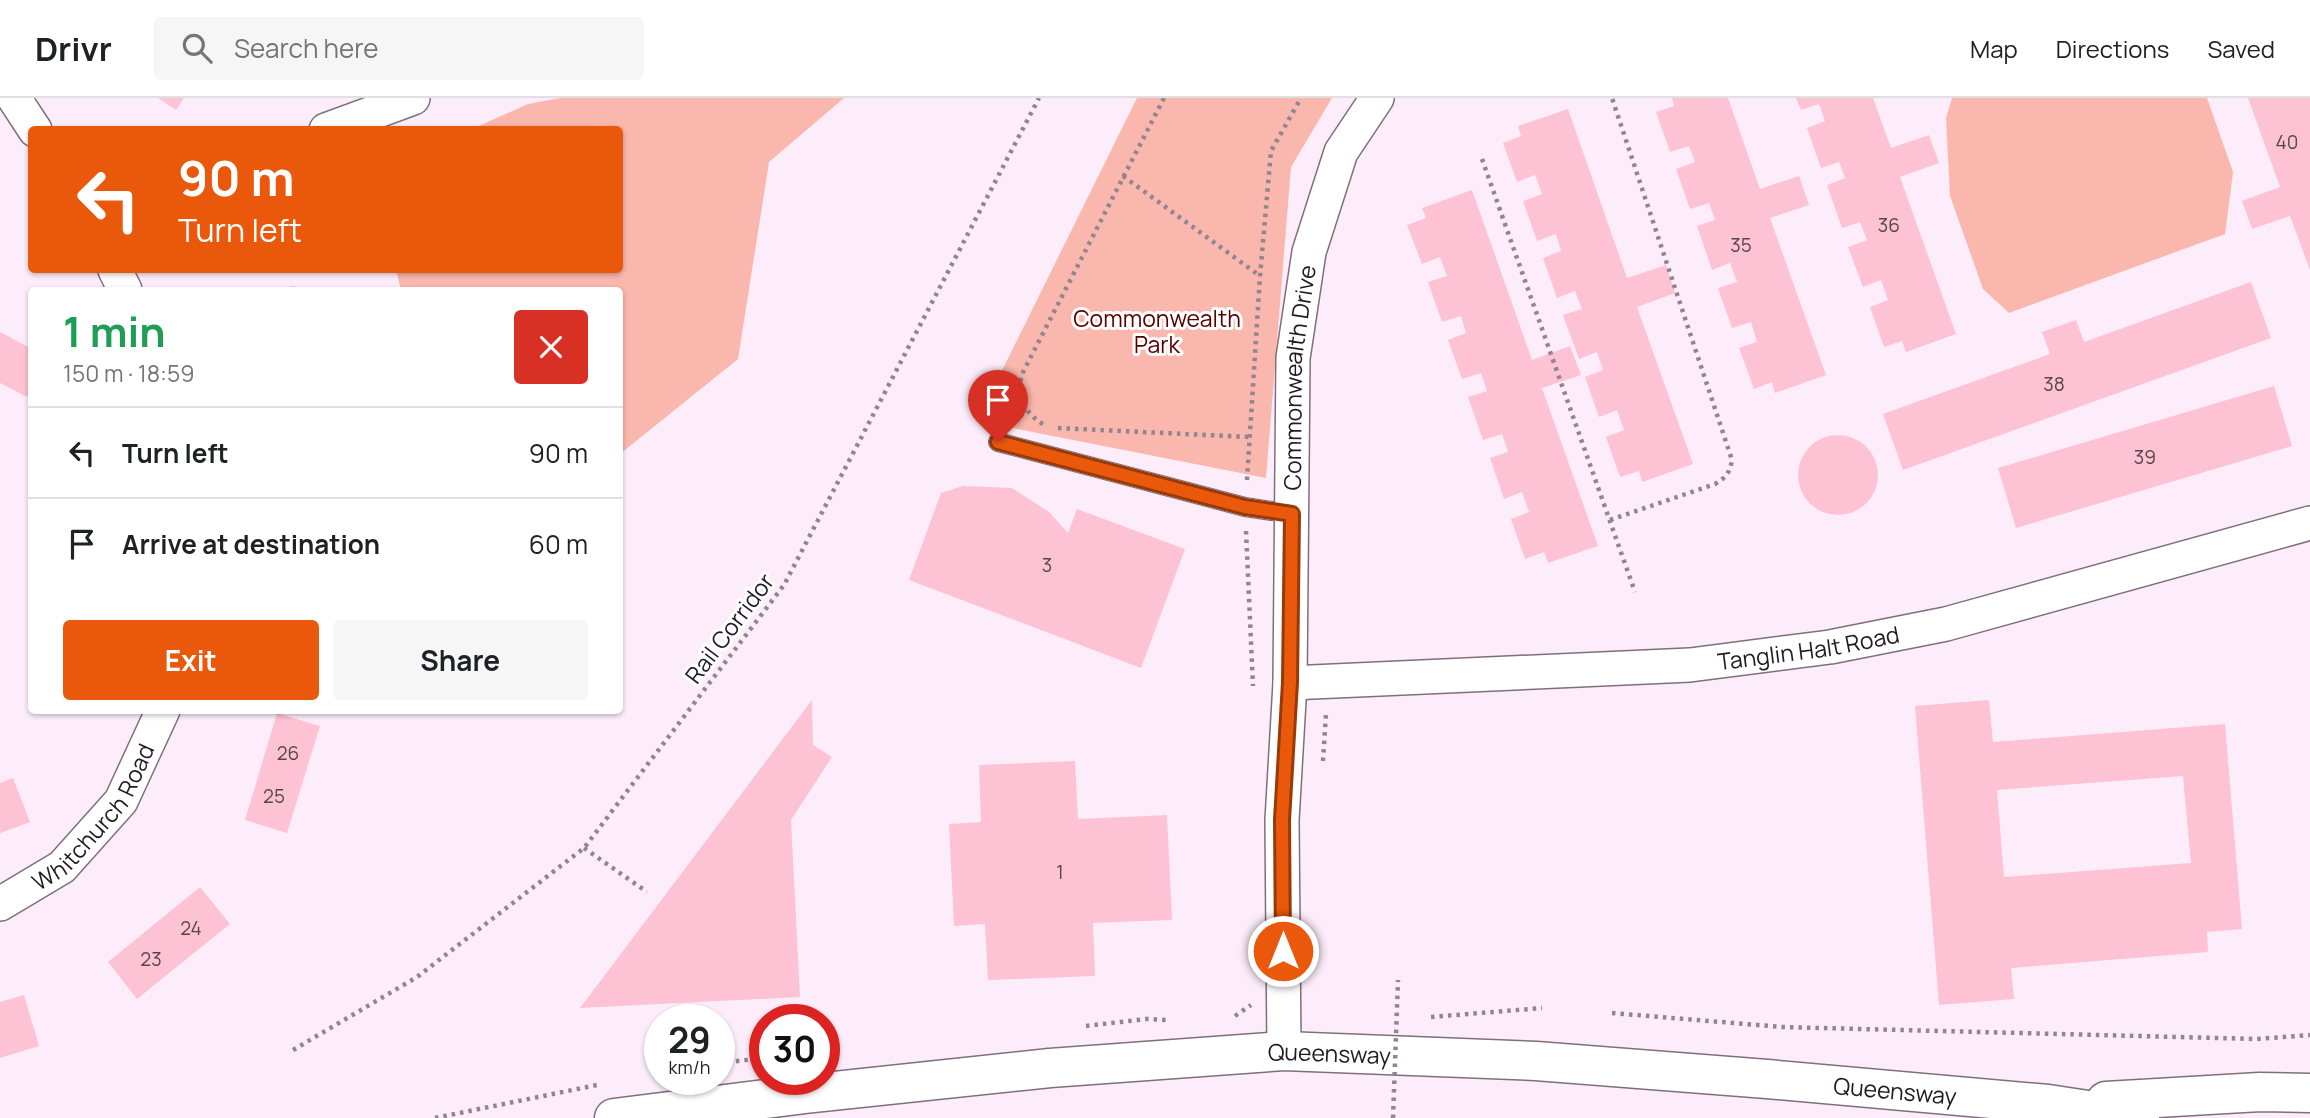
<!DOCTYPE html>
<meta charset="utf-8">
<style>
:root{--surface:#fff;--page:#f6f6f6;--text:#202124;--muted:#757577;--line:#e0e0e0;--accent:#ea580c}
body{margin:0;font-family:Manrope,sans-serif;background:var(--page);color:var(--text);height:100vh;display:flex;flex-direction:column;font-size:26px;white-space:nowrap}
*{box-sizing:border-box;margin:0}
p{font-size:23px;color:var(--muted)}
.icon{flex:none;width:38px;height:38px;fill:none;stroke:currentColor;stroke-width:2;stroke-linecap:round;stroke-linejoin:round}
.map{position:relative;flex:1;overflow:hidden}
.details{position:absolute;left:28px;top:189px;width:595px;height:427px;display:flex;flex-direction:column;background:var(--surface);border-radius:7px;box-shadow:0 2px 5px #0004}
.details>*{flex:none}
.guide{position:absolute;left:28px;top:28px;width:595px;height:147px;border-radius:7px;box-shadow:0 2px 5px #0004;background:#ea580c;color:#fff;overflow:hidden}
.speed{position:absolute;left:644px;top:906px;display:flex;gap:14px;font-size:35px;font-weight:700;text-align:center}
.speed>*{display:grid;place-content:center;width:91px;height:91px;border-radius:50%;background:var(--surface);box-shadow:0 2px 5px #0004;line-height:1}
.speed small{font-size:18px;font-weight:400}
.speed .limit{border:10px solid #d22;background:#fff;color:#111}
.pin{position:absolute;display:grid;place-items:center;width:60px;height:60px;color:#fff;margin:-72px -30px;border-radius:50% 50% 50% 0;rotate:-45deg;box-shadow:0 0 7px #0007}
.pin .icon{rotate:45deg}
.me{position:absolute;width:77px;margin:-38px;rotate:0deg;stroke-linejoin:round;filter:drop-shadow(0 0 5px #0008)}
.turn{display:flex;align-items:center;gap:24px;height:147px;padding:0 35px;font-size:32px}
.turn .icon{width:91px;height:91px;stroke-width:2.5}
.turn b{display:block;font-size:49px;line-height:60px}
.round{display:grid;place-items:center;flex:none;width:74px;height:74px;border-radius:7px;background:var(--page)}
.summary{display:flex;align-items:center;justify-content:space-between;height:119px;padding:0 35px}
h1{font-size:42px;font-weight:700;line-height:52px;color:#1e9e55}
.action{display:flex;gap:14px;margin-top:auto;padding:14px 35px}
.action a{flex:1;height:80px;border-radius:7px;background:var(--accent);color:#fff;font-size:28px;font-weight:700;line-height:80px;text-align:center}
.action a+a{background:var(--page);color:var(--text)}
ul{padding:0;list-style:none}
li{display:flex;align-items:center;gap:21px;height:91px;padding:0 35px;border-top:2px solid var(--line)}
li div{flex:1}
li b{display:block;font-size:26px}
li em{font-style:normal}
header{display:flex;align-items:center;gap:42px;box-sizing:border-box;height:98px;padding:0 35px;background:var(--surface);border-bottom:2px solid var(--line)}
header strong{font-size:33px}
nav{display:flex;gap:38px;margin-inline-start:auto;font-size:24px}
.search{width:490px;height:63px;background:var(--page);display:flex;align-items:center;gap:18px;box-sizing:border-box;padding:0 24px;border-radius:7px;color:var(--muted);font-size:26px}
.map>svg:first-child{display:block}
.green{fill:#fab7ad}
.building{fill:#fdc2d3;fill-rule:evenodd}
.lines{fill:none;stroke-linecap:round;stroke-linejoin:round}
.service-casing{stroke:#7f6e7e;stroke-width:20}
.minor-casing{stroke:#7f6e7e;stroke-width:36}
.trunk-casing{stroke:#7f6e7e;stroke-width:41}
.path{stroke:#91858f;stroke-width:4.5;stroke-dasharray:3.5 5;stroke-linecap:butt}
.service{stroke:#fff;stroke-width:18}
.minor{stroke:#fff;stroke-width:33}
.trunk{stroke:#fff;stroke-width:38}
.path-bridge{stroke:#91858f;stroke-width:4.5;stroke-dasharray:3.5 5;stroke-linecap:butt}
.route-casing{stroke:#983908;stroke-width:18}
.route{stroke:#ea580c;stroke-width:12}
.labels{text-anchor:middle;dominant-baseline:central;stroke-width:6;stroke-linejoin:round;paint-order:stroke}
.number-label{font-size:19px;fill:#58444d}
.park-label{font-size:23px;fill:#570000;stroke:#fff}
.street-label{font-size:23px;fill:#211a20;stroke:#fff}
</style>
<header>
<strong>Drivr</strong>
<div class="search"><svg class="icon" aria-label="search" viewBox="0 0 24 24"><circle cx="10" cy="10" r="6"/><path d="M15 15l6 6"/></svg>Search here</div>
<nav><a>Map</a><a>Directions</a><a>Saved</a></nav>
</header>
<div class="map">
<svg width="2310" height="1020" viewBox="0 0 2310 1020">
<rect width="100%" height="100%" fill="#fdedfb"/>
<g class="green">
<path d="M 560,0 L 844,0 L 769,64 L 738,261 L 620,356 L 620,192 L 401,192 L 396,172 L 620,172 L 620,32 L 472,31 L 528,6 Z"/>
<path d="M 1137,0 L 1332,0 L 1291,69 L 1266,380 L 977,323 Z"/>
<path d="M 1952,0 L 2207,0 L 2233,74 L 2225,136 L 2009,215 L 1983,191 L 1950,98 L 1946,20 Z"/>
</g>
<g class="building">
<path d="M 158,0 L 184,0 L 176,12 Z"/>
<path d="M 1672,0 L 1728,0 L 1760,91 L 1799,78 L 1809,107 L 1770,120 L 1826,277 L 1775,295 L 1772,284 L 1754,291 L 1739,250 L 1757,244 L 1751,224 L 1732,230 L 1718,190 L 1737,184 L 1730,165 L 1712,172 L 1697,128 L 1715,122 L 1709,105 L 1690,111 L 1676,71 L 1695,64 L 1689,48 L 1670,54 L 1656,14 L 1674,8 Z"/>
<path d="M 1796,0 L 1873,0 L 1891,50 L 1929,37 L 1939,65 L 1900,79 L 1956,236 L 1906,254 L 1902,243 L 1884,249 L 1870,209 L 1888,202 L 1881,182 L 1863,189 L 1848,149 L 1867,142 L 1860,124 L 1842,130 L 1827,87 L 1845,80 L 1839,64 L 1821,70 L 1807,30 L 1825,23 L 1819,6 L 1801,12 Z"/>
<path d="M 2248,0 L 2310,0 L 2310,172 L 2290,118 L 2252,131 L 2242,103 L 2280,89 Z"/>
<path d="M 1568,11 L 1627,180 L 1666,167 L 1675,195 L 1637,209 L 1693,366 L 1642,384 L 1639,373 L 1620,379 L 1606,339 L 1624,332 L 1617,312 L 1599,319 L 1585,279 L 1603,272 L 1597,254 L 1579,261 L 1563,217 L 1582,211 L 1575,193 L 1557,200 L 1543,160 L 1561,153 L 1556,136 L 1537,143 L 1523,103 L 1542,96 L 1535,77 L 1517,84 L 1503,45 L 1521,38 L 1518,28 Z"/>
<path d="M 1472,92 L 1532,262 L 1570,248 L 1581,277 L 1542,290 L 1598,448 L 1548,465 L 1544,454 L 1525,461 L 1511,421 L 1529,414 L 1522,394 L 1504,401 L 1490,360 L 1508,354 L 1502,336 L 1483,342 L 1468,299 L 1487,293 L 1481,275 L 1462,281 L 1448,242 L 1466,235 L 1461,218 L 1442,224 L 1428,184 L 1447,178 L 1440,159 L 1422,166 L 1407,127 L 1426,120 L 1422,110 Z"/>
<path d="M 2251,184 L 2271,240 L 1903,372 L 1883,316 L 2050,256 L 2042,234 L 2076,222 L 2084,244 Z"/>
<path d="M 295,188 L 296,192 L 275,192 L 275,191 Z"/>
<path d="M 0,234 L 32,251 L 32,290 L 27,299 L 0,285 Z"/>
<path d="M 2274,288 L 2292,348 L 2016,430 L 1998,370 Z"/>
<circle cx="1838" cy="377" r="40"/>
<path d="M 963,388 L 1012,390 L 1049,414 L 1068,435 L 1077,411 L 1185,451 L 1141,570 L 909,482 L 941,395 Z"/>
<path d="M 812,602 L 813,647 L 832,659 L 791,722 L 800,899 L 580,910 Z"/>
<path d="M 1989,602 L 1993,644 L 2225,626 L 2242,831 L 2207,834 L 2208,854 L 2011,870 L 2014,901 L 1939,907 L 1915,608 ZM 2183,678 L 2191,765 L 2004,779 L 1997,692 Z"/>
<path d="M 277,615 L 320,628 L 287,735 L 245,722 Z"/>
<path d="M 1075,663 L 1078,721 L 1167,717 L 1172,822 L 1093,825 L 1095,878 L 988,882 L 985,826 L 954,828 L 949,726 L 981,724 L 979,667 Z"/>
<path d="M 13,680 L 30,724 L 0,735 L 0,685 Z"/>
<path d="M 200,789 L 230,826 L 137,901 L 108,864 Z"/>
<path d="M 24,897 L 39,948 L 0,960 L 0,904 Z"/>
</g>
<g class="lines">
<defs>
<path id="service" d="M 998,344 L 1245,409 L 1292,416"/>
<g id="minor">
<path d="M 14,0 L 35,32"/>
<path d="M 326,32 L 413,0"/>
<path d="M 115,172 L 125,192"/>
<path id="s1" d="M 1290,585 L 1690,567 L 1830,549 L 1946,526 L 2310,425"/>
<path id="s2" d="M 0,806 L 62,769 L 121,703 L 163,612"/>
<path id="s3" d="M 1284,953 L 1282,722 L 1290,585 L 1293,260 L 1309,154 L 1341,54 L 1377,0"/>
</g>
<g id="trunk">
<path d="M 2106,1003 L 2260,994 L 2310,995"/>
<path id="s4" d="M 614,1020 L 805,996 L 1050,970 L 1284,953 L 1536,963 L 1767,981 L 2048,1006 L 2140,1020"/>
</g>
</defs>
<use href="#service" class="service-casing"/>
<use href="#minor" class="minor-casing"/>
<use href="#trunk" class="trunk-casing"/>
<g class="path">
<path d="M 1482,61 L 1635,494"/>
<path d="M 1123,78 L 1260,178"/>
<path d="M 1043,326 C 1024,315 1019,299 1021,278 L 1164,0"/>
<path d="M 1058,330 L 1249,339"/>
<path d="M 1247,382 L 1260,178 L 1271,53 L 1301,0"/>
<path d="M 1610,422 L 1715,386 C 1726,380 1730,374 1732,362 L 1612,0"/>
<path d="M 1246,433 L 1253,588"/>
<path d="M 1323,663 L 1326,616"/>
<path d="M 584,750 L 647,794"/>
<path d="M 1612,915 L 1782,929 L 2257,941 L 2310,937"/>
<path d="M 1235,918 L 1251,907"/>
<path d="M 1431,919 L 1542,910"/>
<path d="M 1086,928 L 1146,921 L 1168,922"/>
<path d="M 293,952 L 417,879 L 584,750 L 784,487 L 1039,0"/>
<path d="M 719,965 L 765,960"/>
<path d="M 435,1020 L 597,987"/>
</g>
<use href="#service" class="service"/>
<use href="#minor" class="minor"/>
<use href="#trunk" class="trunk"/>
<path class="path-bridge" d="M 1393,1020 L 1398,882"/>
</g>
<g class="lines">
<defs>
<path id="route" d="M 998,344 L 1245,409 L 1292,416 L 1290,584 L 1282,722 L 1283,853"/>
</defs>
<use href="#route" class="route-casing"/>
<use href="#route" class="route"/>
</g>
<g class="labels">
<g class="number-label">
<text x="2287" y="44">40</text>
<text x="1889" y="127">36</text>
<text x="1741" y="147">35</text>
<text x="2054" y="286">38</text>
<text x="2145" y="359">39</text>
<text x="1047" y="467">3</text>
<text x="288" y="655">26</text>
<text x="274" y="698">25</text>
<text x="1060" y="774">1</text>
<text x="191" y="830">24</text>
<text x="151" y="861">23</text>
</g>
<g class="park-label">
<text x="1157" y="220">Commonwealth<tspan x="1157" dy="26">Park</tspan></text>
</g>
<g class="street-label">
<text stroke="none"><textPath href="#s3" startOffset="674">Commonwealth Drive</textPath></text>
<text transform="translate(729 530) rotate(-53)">Rail Corridor</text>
<text stroke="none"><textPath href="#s1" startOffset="520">Tanglin Halt Road</textPath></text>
<text stroke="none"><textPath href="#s2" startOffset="131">Whitchurch Road</textPath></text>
<text stroke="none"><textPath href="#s4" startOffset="719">Queensway</textPath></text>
<text stroke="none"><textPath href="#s4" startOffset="1286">Queensway</textPath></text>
</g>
</g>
</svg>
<div class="speed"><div>29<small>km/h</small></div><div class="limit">30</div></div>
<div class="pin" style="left:998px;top:344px;background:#d93025"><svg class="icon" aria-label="arrive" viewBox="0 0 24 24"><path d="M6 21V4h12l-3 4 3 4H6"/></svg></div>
<svg class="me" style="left:1283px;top:853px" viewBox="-20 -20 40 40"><circle r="17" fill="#ea580c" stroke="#fff" stroke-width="3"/><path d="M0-11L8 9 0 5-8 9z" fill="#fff"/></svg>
<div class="guide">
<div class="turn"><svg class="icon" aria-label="left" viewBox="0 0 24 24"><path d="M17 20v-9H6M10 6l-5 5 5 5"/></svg><div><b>90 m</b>Turn left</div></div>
</div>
<section class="details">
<div class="summary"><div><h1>1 min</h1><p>150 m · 18:59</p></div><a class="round" style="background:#d93025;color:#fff"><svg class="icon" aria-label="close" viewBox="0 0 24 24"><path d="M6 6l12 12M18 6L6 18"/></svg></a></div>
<ul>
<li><svg class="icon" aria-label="left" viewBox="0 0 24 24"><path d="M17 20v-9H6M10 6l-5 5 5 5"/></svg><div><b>Turn left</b></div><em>90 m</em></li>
<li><svg class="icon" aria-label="arrive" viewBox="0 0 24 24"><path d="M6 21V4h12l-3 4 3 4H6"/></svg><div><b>Arrive at destination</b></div><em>60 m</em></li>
</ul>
<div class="action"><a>Exit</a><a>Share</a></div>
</section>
</div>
